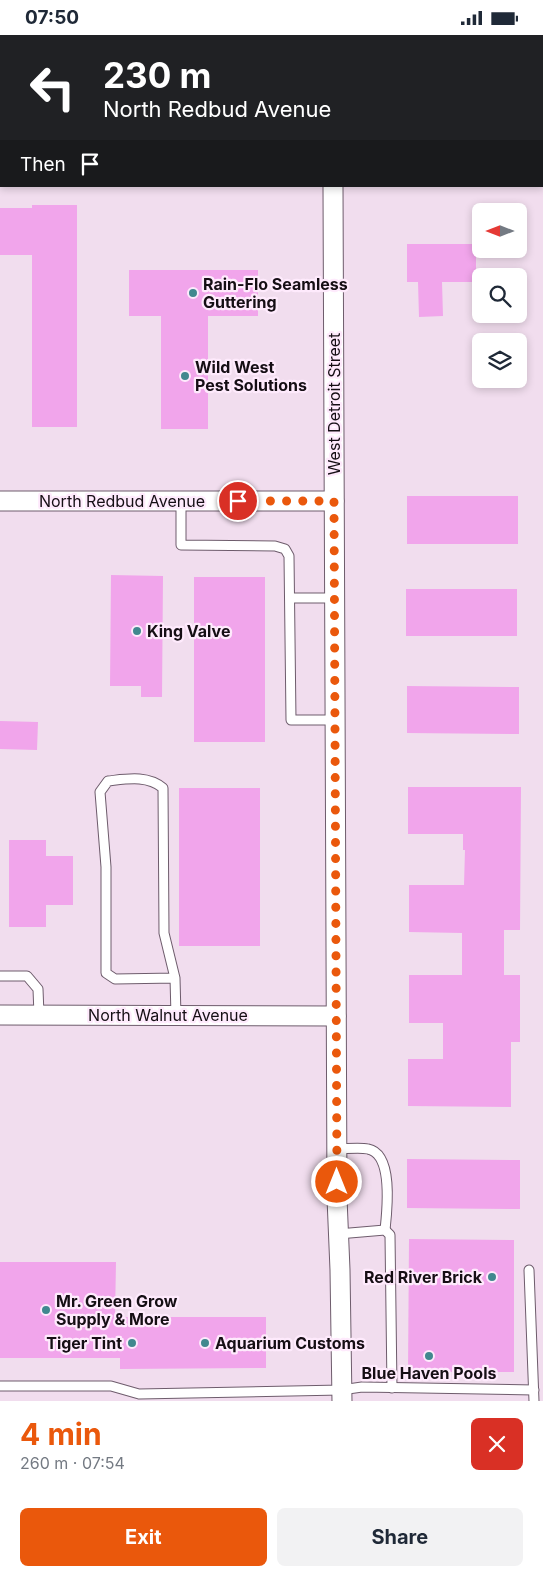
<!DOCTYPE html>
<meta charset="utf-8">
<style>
:root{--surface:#fff;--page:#f2f2f3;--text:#1f2937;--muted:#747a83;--accent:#ea580c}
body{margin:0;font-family:Inter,sans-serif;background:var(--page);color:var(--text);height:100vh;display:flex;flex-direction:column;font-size:19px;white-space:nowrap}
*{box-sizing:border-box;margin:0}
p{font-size:16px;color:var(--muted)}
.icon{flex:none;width:28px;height:28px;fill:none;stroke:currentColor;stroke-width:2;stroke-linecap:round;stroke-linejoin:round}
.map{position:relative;height:1366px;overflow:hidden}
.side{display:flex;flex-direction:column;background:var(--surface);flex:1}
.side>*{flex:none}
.top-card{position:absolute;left:0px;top:0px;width:544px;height:152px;box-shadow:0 2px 8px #0003;background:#202124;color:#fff;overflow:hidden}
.needle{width:32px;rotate:270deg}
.buttons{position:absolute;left:472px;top:168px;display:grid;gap:10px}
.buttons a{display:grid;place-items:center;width:55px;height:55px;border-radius:8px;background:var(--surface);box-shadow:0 2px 8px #0003;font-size:25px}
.pin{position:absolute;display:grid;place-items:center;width:42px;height:42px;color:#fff;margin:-21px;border:2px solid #fff;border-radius:50%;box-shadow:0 1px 5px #0007}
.me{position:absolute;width:55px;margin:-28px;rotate:0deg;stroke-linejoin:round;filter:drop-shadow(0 0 4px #0008)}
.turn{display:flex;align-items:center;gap:18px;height:105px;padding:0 20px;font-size:22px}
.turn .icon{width:65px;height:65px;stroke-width:2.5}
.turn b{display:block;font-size:35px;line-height:42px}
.then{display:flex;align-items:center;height:48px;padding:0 20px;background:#0003;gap:10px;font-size:19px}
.round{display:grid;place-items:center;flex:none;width:52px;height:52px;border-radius:8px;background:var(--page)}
.head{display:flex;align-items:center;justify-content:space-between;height:85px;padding:0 20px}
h1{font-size:30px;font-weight:700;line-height:38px;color:var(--accent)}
.primary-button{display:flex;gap:10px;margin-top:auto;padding:10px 20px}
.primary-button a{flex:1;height:58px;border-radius:8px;background:var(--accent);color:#fff;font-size:20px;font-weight:700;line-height:58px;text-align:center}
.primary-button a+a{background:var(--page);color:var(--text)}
.status{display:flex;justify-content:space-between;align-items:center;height:35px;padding:0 25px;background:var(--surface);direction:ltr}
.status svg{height:14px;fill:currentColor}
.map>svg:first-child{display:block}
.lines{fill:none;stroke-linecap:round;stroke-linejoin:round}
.stream{stroke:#24767e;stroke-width:6}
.building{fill:#f1a5eb}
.service-casing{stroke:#6e5c6c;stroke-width:11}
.minor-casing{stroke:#6e5c6c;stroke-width:21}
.service{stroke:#fff;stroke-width:9}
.minor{stroke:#fff;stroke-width:19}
.route{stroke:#ea580c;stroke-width:9;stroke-dasharray:0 16.2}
.poi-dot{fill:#41888f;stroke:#feeafc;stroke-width:2}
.labels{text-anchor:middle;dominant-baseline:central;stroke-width:4.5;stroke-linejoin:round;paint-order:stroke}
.poi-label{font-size:16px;font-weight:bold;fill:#150e14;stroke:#feeafc;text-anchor:start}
.street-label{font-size:16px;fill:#150e14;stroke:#feeafc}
</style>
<div class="status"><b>07:50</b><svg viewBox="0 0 49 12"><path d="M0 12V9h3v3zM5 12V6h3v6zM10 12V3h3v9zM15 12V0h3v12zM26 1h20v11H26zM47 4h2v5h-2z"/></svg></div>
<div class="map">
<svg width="543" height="1366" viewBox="0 0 543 1366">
<rect width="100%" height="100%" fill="#f1ddee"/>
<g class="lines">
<g class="stream">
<path d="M 542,50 L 543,50"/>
<path d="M 0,142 L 1,142"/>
</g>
</g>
<g class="building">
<path d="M 32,170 L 77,170 L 77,392 L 32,392 L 32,220 L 0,220 L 0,173 L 32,173 Z"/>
<path d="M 407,209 L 476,209 L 476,247 L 442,247 L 443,281 L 419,282 L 418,247 L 407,247 Z"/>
<path d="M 129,235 L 258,235 L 258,281 L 208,281 L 208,394 L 161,394 L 161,281 L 129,281 Z"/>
<rect x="407" y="461" width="111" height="48"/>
<path d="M 111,540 L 163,541 L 162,662 L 141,662 L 141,651 L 110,651 Z"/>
<rect x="194" y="542" width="71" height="165"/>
<rect x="406" y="554" width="111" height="47"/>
<path d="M 407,651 L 519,652 L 519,699 L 407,698 Z"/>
<path d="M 0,686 L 38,687 L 37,715 L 0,714 Z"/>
<path d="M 408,752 L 521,752 L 520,895 L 504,895 L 504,940 L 520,940 L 520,1007 L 511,1007 L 511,1072 L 408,1071 L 408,1024 L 443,1024 L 443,988 L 409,988 L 409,940 L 462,940 L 462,898 L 409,897 L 409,850 L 464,850 L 465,815 L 463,815 L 463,799 L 408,799 Z"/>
<rect x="179" y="753" width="81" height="158"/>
<path d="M 9,805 L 46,805 L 46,821 L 73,821 L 73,870 L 46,870 L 46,892 L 9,892 Z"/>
<path d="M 407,1124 L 520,1125 L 520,1174 L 407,1173 Z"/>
<path d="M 409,1204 L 514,1205 L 514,1337 L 408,1337 Z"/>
<path d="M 0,1227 L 116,1227 L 115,1282 L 266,1282 L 266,1333 L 120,1334 L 120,1323 L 0,1323 Z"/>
</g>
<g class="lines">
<defs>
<g id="service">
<path d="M 181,466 L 181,510 L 275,511 L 285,514 L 289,521 L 291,685 L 335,685"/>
<path d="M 290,563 L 334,563"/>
<path d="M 0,941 L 27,941 L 38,954 L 39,980"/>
<path d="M 175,943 L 115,944 L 106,938 L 106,832 L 100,757 L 108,746 C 127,744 147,740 163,753 L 164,898 L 175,943 L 176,981"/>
<path d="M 337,1114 C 346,1114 359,1112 368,1114 C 394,1119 387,1176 385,1195"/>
<path d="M 338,1199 L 385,1195 L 390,1200 L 392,1353"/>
<path d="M 529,1235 L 534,1366"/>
<path d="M 0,1351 L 111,1351 L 139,1359 L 341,1355 L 362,1352 L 534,1355"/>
</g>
<g id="minor">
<path d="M 323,0 L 323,1"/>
<path d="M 333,151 L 337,1163 L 340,1235 L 342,1366"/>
<path d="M 0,466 L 334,466"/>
<path d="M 0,980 L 336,981"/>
</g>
</defs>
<use href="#service" class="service-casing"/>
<use href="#minor" class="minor-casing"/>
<use href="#service" class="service"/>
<use href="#minor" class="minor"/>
</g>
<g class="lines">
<path class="route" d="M 238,466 L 334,466 L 337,1147"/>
</g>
<g class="poi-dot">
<circle cx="193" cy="258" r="5"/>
<circle cx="185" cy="341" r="5"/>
<circle cx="137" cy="596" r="5"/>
<circle cx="492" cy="1242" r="5"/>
<circle cx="46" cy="1275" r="5"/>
<circle cx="132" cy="1308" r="5"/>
<circle cx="205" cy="1308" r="5"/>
<circle cx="429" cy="1321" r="5"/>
</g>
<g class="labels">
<g class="poi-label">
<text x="203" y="249">Rain-Flo Seamless<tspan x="203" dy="18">Guttering</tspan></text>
<text x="195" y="332">Wild West<tspan x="195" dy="18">Pest Solutions</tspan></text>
<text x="147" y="596">King Valve</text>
<text x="482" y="1242" text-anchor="end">Red River Brick</text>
<text x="56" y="1266">Mr. Green Grow<tspan x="56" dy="18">Supply &amp; More</tspan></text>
<text x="122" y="1308" text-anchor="end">Tiger Tint</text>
<text x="215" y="1308">Aquarium Customs</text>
<text x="429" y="1338" text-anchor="middle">Blue Haven Pools</text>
</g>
<g class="street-label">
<text transform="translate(334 369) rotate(-90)">West Detroit Street</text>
<text x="122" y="466">North Redbud Avenue</text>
<text x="168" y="980">North Walnut Avenue</text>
</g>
</g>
</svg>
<div class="buttons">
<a><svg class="needle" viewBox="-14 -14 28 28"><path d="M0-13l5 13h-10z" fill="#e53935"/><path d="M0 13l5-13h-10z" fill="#747a83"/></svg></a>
<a><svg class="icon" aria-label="search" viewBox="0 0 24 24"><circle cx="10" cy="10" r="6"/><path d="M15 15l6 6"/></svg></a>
<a><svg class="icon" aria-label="layers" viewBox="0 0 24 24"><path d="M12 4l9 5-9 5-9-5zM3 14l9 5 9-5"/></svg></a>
</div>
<div class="pin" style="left:238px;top:466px;background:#d93025"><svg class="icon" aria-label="arrive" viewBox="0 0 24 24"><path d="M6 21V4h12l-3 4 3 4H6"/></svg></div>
<svg class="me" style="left:337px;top:1147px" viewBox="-20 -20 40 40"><circle r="17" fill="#ea580c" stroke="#fff" stroke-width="3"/><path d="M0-11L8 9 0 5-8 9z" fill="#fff"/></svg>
<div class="top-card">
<div class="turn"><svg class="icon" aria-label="left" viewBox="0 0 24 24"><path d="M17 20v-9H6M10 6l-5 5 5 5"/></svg><div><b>230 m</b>North Redbud Avenue</div></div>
<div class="then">Then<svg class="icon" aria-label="arrive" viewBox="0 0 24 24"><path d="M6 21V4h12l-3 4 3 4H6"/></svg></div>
</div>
</div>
<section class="side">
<div class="head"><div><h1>4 min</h1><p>260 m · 07:54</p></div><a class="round" style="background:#d93025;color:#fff"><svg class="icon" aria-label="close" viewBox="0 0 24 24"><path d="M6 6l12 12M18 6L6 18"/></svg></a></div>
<div class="primary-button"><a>Exit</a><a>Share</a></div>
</section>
